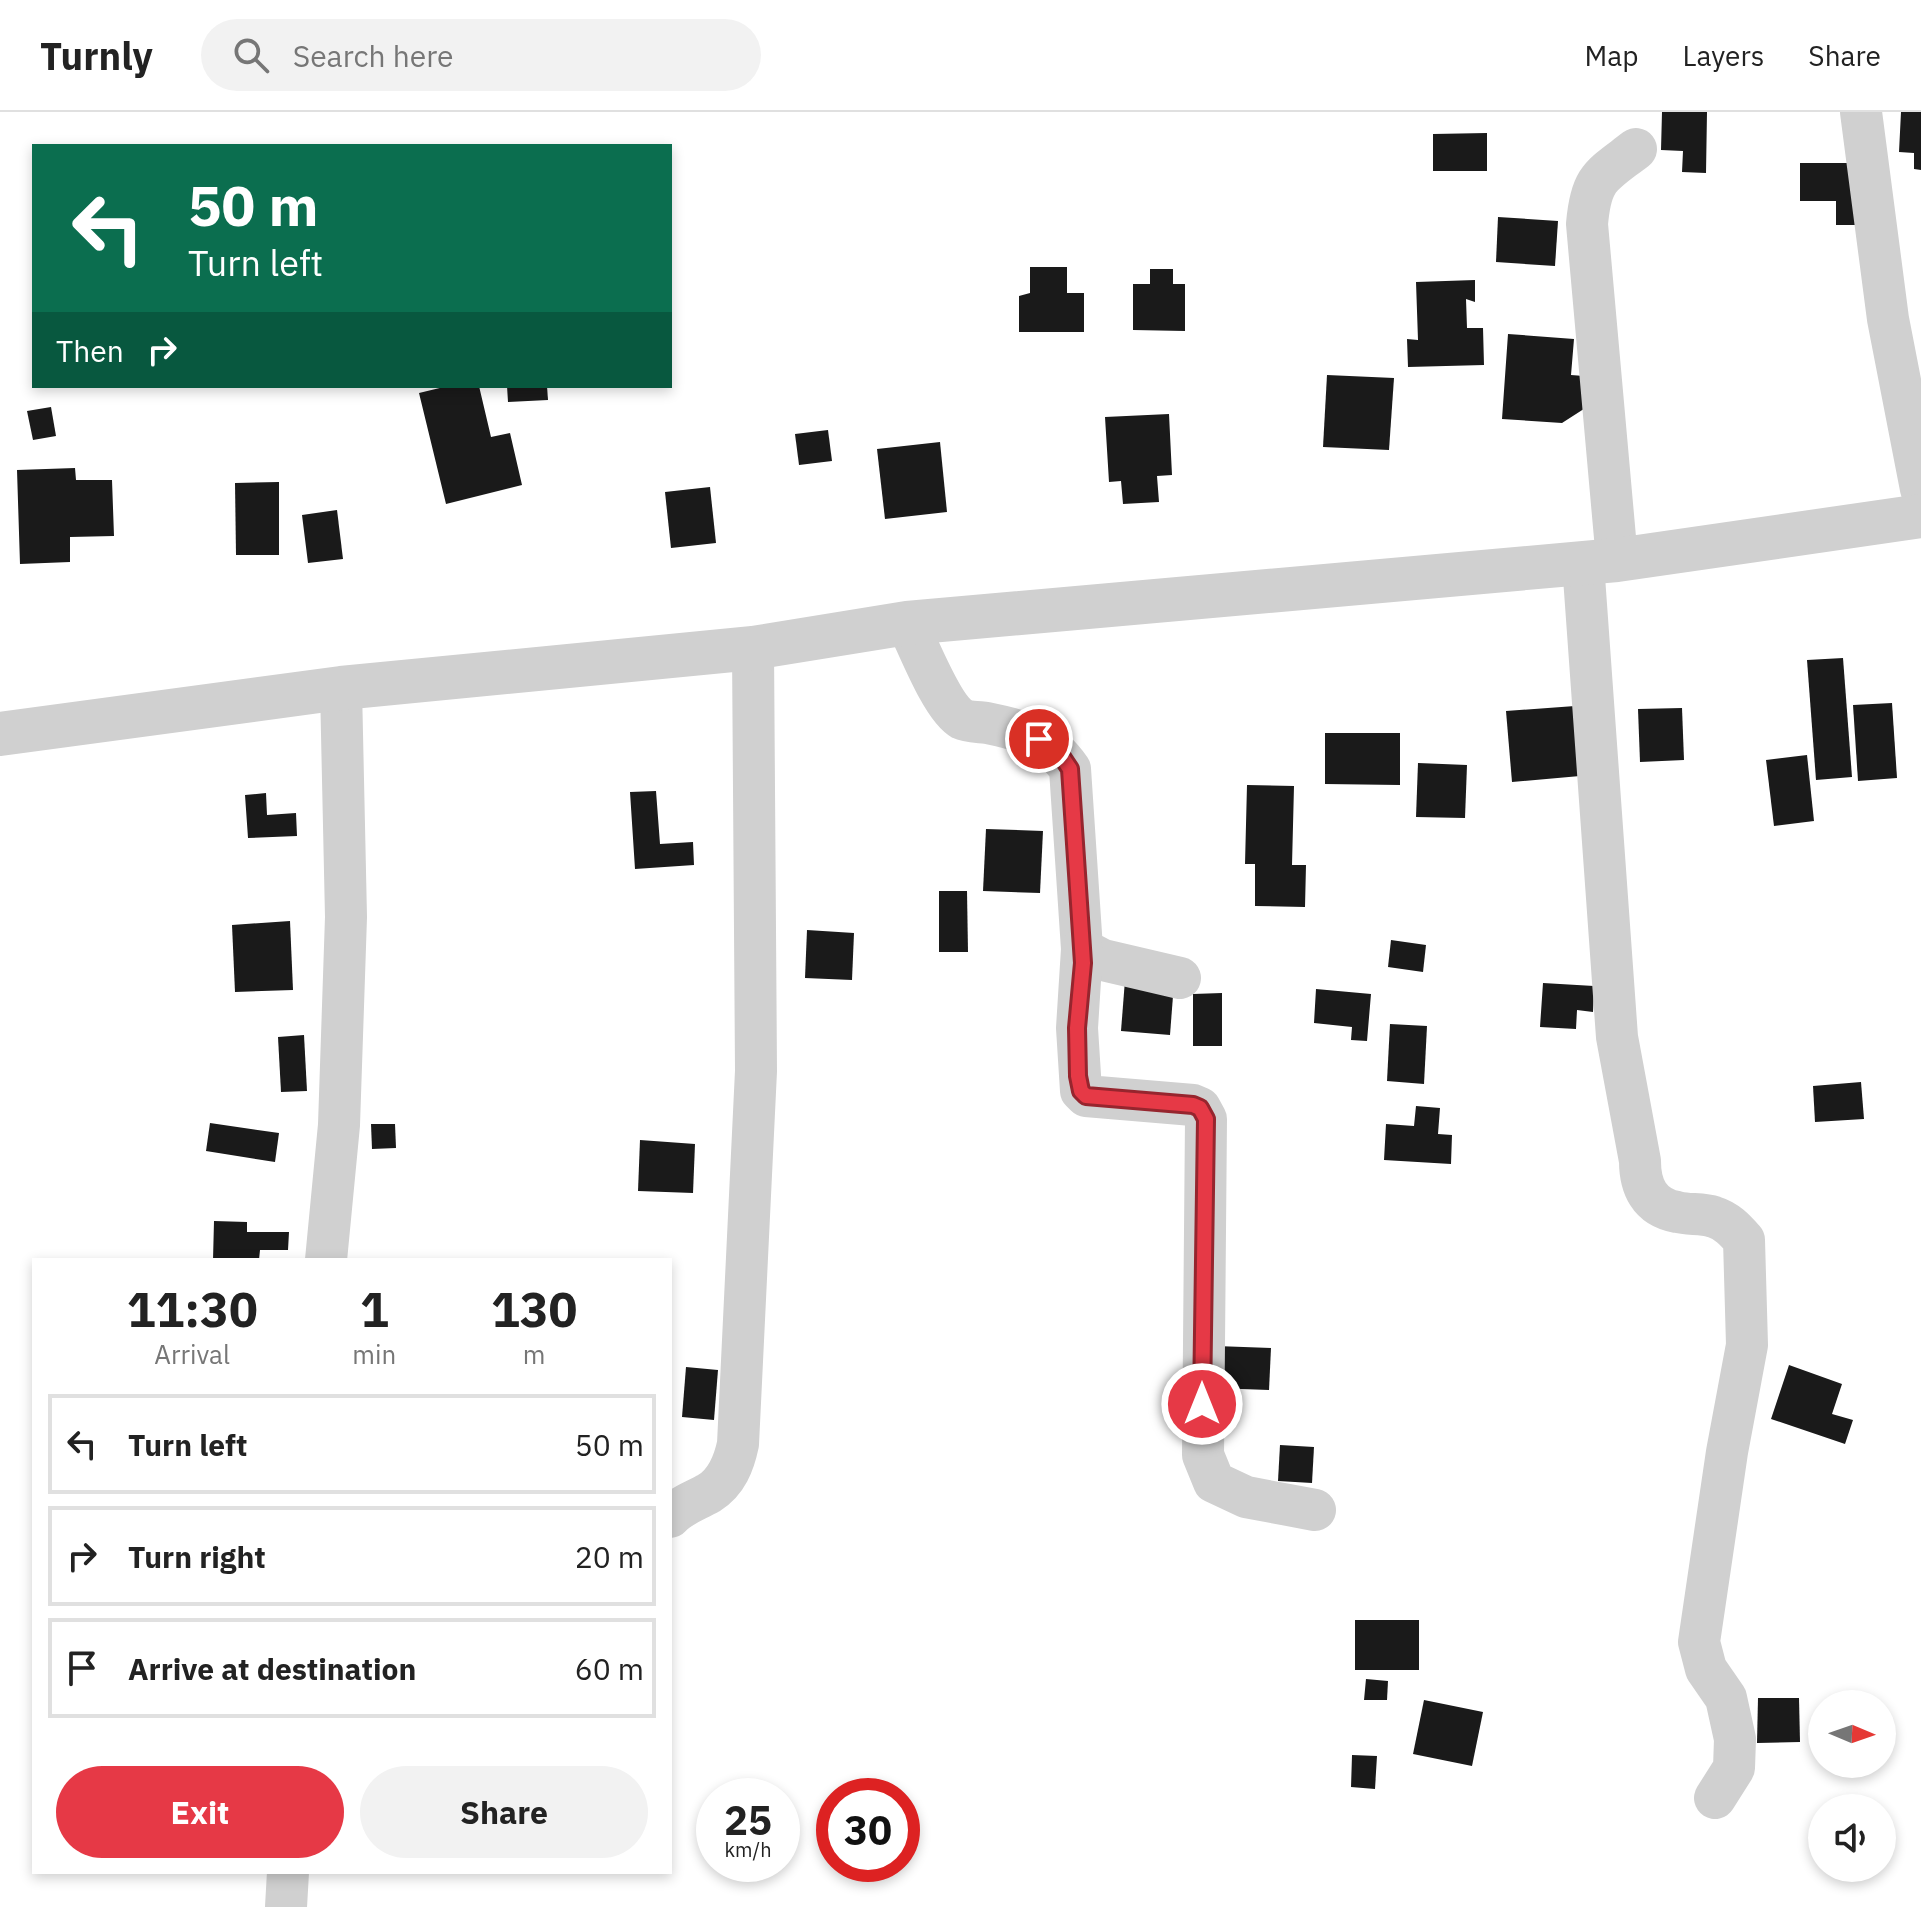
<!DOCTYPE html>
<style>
:root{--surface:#fff;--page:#f2f2f2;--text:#222;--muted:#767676;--line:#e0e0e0;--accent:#e63946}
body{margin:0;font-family:"IBM Plex Sans",sans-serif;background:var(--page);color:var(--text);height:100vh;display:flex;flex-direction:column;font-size:30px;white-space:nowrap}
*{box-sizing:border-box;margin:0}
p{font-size:26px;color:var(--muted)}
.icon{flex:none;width:44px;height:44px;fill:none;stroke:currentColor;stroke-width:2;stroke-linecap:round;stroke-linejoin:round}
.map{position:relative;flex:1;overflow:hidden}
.side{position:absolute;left:32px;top:1146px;width:640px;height:616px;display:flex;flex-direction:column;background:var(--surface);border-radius:0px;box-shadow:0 4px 12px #0003}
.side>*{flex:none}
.guide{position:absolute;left:32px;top:32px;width:640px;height:244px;border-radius:0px;box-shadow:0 4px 12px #0003;background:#0b6e4f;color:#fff;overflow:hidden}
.needle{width:52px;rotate:92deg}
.fabs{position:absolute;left:1808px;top:1578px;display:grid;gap:16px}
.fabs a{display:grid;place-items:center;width:88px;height:88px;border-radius:50%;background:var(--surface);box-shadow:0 4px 12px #0003;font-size:40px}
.speed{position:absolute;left:696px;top:1666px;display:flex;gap:16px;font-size:40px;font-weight:700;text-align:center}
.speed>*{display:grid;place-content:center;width:104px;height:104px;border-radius:50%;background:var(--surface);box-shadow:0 4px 12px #0003;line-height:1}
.speed small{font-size:20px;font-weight:400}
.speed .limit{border:12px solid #d22;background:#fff;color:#111}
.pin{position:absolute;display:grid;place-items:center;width:68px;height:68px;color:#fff;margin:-34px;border:4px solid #fff;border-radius:50%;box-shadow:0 2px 8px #0007}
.me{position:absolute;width:88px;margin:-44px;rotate:0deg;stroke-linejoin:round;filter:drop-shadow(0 0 6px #0008)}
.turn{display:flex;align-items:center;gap:28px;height:168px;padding:0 24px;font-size:36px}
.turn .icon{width:104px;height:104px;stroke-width:2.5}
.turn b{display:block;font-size:56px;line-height:68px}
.then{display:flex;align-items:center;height:76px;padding:0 24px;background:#0003;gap:16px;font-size:30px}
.eta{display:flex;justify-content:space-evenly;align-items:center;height:136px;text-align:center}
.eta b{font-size:48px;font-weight:800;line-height:56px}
.action{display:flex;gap:16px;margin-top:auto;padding:16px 24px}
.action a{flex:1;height:92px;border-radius:48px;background:var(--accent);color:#fff;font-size:32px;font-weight:800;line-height:92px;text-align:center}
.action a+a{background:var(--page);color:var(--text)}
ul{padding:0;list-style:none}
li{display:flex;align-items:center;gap:24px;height:100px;margin:0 16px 12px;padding:0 8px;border:4px solid var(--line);border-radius:0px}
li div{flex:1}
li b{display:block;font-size:30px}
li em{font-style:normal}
header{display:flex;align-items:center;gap:48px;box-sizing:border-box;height:112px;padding:0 40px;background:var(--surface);border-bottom:2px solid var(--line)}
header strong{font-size:38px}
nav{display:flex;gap:44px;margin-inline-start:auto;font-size:28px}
.search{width:560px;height:72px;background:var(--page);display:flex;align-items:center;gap:20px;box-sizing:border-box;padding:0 28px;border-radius:44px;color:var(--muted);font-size:30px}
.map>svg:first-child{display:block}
.building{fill:#1a1a1a}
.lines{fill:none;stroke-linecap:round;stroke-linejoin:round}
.minor{stroke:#d0d0d0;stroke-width:42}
.tertiary{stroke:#d0d0d0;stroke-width:44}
.route-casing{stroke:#96252e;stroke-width:20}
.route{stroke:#e63946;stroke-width:14}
</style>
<header>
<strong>Turnly</strong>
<div class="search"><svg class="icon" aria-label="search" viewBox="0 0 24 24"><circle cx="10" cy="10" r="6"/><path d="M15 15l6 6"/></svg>Search here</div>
<nav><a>Map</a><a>Layers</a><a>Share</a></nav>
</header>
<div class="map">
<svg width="1921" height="1795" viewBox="0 0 1921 1795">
<rect width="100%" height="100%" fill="#fff"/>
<g class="building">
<path d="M 1662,0 L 1707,0 L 1706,61 L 1682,60 L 1683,39 L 1661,38 Z"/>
<path d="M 1901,0 L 1921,0 L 1921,58 L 1914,57 L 1914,41 L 1899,40 Z"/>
<path d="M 1487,21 L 1487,59 L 1433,59 L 1433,22 Z"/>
<path d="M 1800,51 L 1867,51 L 1867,113 L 1836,113 L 1836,89 L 1800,89 Z"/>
<path d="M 1498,105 L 1558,109 L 1555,154 L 1496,150 Z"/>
<path d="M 1030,155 L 1067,155 L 1067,181 L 1084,181 L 1084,220 L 1019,220 L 1019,184 L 1030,181 Z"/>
<path d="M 1150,157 L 1173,157 L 1173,172 L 1185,172 L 1185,219 L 1133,218 L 1133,172 L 1150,172 Z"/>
<path d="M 1475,168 L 1475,190 L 1466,187 L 1467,216 L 1483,216 L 1484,253 L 1408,255 L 1407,227 L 1418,228 L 1416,170 Z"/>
<path d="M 1508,222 L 1574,227 L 1571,263 L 1584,264 L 1590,293 L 1562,311 L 1502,307 Z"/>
<path d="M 1327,263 L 1394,266 L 1389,338 L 1323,335 Z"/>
<path d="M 448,274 L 479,274 L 491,325 L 510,321 L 522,373 L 446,392 L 419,281 Z"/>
<path d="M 507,274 L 547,274 L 548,288 L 508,290 Z"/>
<path d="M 51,295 L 56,324 L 33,328 L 27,299 Z"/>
<path d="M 1169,302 L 1172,363 L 1157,364 L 1159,390 L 1123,392 L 1121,369 L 1109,370 L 1105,305 Z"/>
<path d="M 828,318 L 832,349 L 799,353 L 795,322 Z"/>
<path d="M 940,330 L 947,400 L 885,407 L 877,337 Z"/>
<path d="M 75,356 L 76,368 L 112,368 L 114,424 L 70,425 L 70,450 L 20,452 L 17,358 Z"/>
<path d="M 279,370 L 279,443 L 236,443 L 235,371 Z"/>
<path d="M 710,375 L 716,431 L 671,436 L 665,380 Z"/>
<path d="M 337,398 L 343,447 L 308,451 L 302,403 Z"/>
<path d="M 1843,546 L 1852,665 L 1816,668 L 1807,548 Z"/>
<path d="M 1892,591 L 1897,666 L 1858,669 L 1853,593 Z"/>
<path d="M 1575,594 L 1580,664 L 1512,670 L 1506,599 Z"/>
<path d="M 1682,596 L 1684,648 L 1640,650 L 1638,597 Z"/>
<path d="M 1325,621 L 1400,621 L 1400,673 L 1325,672 Z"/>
<path d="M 1807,643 L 1814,709 L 1774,714 L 1766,648 Z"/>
<path d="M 1418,651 L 1467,653 L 1465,706 L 1416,705 Z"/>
<path d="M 1247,673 L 1294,674 L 1292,753 L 1306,753 L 1305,795 L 1255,794 L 1255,752 L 1245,752 Z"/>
<path d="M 656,679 L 660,732 L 693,730 L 694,753 L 635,757 L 630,680 Z"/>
<path d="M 266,681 L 267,703 L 296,701 L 297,724 L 248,726 L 245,683 Z"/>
<path d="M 986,717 L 1043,719 L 1040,781 L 983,779 Z"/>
<path d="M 939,779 L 967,779 L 968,840 L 939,840 Z"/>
<path d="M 290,809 L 293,878 L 235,880 L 232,813 Z"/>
<path d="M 807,818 L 854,821 L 852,868 L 805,866 Z"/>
<path d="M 1391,828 L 1426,833 L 1423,860 L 1388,855 Z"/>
<path d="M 1125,868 L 1174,871 L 1170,923 L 1121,919 Z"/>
<path d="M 1543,871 L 1594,874 L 1593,900 L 1577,898 L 1576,917 L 1540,915 Z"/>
<path d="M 1316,877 L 1371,882 L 1367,929 L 1351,928 L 1352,915 L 1314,911 Z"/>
<path d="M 1222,881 L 1222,934 L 1193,934 L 1193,882 Z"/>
<path d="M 1390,912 L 1427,914 L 1424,972 L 1387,969 Z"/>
<path d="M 304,923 L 307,979 L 281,980 L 278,925 Z"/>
<path d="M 1861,970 L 1864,1007 L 1815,1010 L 1813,974 Z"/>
<path d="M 1416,994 L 1440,996 L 1438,1022 L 1452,1023 L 1451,1052 L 1384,1048 L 1386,1012 L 1414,1014 Z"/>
<path d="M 210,1011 L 279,1021 L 275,1050 L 206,1039 Z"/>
<path d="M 371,1012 L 395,1012 L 396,1036 L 372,1037 Z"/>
<path d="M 640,1028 L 695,1032 L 693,1081 L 638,1079 Z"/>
<path d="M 214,1109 L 247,1110 L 247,1120 L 289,1120 L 288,1138 L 260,1138 L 259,1148 L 213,1148 Z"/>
<path d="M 1216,1234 L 1271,1236 L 1269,1278 L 1214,1276 Z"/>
<path d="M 1789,1253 L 1842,1272 L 1832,1302 L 1853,1308 L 1845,1332 L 1771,1307 Z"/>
<path d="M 686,1255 L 718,1258 L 714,1308 L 682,1305 Z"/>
<path d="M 1280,1333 L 1314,1335 L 1312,1371 L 1278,1369 Z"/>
<rect x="1355" y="1508" width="64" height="50"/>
<path d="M 1366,1567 L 1388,1569 L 1387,1588 L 1364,1588 Z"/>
<path d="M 1758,1586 L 1799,1586 L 1800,1630 L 1757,1631 Z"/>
<path d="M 1424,1588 L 1483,1600 L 1472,1654 L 1413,1642 Z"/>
<path d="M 1352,1643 L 1377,1644 L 1375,1677 L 1351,1675 Z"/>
</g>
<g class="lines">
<g class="minor">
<path d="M 1861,0 L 1888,207 L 1921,377"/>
<path d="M 1617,448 L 1587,112 C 1591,65 1601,64 1636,37"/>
<path d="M 1583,451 L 1617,925 L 1640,1049 C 1640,1074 1649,1095 1677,1100 C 1689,1103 1702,1101 1714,1105 C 1727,1109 1735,1118 1744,1128 L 1747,1233 L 1727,1340 L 1699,1530 L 1706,1557 L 1726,1586 L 1735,1627 L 1734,1656 L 1715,1686"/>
<path d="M 907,511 C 918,533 942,596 962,607 C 968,610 980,610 987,611 C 1022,618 1049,626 1070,657 L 1082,837 L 1103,848 L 1180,866"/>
<path d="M 1082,837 L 1077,916 L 1081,979 L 1086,984 L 1193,993 L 1200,996 L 1206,1007 L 1203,1343 L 1214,1370 L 1246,1385 L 1315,1398"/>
<path d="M 326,1148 L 339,1013 L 346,805 L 341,576"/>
<path d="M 670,1405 C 681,1393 695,1389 709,1381 C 727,1370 734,1351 738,1332 L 756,959 L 753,536"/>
<path d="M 286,1795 L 288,1760"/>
</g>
<path class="tertiary" d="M 0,622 L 341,576 L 753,536 L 907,511 L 1617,448 L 1921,404"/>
</g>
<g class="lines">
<defs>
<path id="route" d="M 1039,627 L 1058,639 L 1070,657 L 1083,851 L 1077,916 L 1078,964 L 1081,979 L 1086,984 L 1193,993 L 1200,996 L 1206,1007 L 1202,1292"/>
</defs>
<use href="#route" class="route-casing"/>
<use href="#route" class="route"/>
</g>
</svg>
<div class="fabs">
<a><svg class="needle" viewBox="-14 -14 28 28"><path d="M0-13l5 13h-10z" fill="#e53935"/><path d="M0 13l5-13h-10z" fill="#767676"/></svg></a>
<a><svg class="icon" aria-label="sound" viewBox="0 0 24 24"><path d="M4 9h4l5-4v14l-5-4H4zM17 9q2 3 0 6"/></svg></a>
</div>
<div class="speed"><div>25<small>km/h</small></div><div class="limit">30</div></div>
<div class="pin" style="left:1039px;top:627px;background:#d93025"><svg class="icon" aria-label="arrive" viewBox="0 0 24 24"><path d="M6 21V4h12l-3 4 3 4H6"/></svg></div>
<svg class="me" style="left:1202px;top:1292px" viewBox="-20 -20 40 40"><circle r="17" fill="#e63946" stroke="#fff" stroke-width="3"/><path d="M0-11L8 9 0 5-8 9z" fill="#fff"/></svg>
<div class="guide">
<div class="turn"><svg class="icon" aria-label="left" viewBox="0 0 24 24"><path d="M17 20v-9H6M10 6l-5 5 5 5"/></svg><div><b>50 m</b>Turn left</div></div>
<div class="then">Then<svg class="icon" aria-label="right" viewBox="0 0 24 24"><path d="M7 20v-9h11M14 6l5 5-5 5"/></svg></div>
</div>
<section class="side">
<div class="eta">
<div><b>11:30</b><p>Arrival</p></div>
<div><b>1</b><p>min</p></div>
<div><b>130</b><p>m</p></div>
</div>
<ul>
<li><svg class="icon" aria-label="left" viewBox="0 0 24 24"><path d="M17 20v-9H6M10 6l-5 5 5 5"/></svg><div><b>Turn left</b></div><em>50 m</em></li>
<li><svg class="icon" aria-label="right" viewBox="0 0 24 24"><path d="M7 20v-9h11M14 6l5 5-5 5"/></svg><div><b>Turn right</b></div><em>20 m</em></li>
<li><svg class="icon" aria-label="arrive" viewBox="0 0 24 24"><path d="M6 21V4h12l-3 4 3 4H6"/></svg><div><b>Arrive at destination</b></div><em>60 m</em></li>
</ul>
<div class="action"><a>Exit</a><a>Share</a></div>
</section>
</div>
